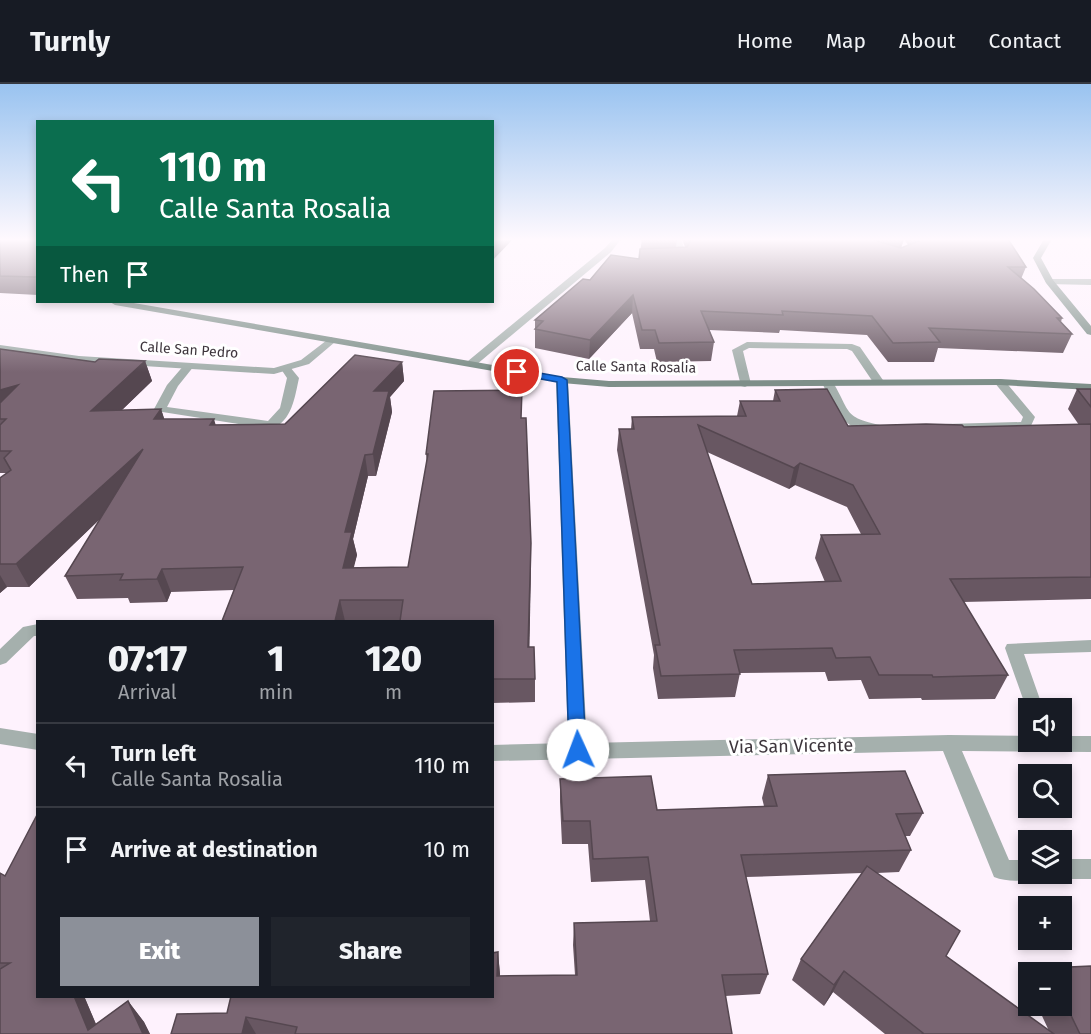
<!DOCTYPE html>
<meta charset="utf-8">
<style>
:root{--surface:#171b24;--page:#20242c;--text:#f1f3f6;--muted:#9ea1a6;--line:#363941;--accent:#8c9099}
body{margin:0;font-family:"Fira Sans",sans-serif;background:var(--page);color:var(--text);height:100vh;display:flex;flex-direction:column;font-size:22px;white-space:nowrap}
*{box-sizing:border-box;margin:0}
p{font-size:20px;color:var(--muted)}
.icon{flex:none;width:33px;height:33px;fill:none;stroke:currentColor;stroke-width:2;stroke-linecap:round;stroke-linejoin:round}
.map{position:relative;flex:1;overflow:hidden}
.details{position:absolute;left:36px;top:536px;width:458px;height:378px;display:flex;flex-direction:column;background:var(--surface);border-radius:0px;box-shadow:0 3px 9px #0003}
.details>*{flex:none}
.top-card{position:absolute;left:36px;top:36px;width:458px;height:183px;border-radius:0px;box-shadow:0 3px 9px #0003;background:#0b6e4f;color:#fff;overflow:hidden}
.controls{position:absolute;left:1018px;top:614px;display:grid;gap:12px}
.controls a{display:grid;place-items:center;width:54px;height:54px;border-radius:0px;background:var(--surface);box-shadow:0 3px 9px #0003;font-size:30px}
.pin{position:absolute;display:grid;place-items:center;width:51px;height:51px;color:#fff;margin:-26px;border:3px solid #fff;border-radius:50%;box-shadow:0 2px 6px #0007}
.me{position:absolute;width:66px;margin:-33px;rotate:358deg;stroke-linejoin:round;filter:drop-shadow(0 0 4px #0008)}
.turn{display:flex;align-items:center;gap:21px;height:126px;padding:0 24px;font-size:27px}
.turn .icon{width:78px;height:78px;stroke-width:2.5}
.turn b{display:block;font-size:42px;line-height:51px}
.then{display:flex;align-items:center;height:57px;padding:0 24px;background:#0003;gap:12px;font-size:22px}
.eta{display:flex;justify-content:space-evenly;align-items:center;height:102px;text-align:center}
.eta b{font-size:36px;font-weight:800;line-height:42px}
.primary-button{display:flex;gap:12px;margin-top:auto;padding:12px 24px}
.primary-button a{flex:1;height:69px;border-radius:0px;background:var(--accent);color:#fff;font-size:24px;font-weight:800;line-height:69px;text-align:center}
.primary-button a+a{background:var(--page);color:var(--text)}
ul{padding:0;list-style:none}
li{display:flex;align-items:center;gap:18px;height:84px;padding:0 24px;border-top:2px solid var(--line)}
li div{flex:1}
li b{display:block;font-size:22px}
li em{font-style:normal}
header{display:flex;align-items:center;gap:36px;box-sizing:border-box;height:84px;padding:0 30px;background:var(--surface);border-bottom:2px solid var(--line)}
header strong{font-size:28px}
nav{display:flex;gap:33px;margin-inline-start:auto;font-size:21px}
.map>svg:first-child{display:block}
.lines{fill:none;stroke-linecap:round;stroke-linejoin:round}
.lane{fill:#a5b0ad;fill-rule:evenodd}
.street{fill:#a5b0ad;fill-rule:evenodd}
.secondary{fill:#7e8f89;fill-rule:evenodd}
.wall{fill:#685762;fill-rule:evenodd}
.shaded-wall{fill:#554750}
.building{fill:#796572;stroke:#554750;stroke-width:1.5;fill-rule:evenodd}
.route{fill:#1a73e8;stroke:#114b97;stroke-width:1.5}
.labels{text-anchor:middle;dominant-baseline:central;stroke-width:6;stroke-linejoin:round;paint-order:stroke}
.far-street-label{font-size:14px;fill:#3e363d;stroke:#fff}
.near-street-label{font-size:18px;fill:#3e363d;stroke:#fff}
</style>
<header>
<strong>Turnly</strong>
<nav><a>Home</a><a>Map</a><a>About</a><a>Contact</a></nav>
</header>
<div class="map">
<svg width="1091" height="950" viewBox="0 0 1091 950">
<rect width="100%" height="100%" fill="#fef2fd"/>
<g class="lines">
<g class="lane">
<path d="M 673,155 L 681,155 L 687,173 L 676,179 L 672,176 L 678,172 Z"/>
<path d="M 1046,195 L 1091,195 L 1091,201 L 1049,200 L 1045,197 Z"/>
<path d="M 747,258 L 852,260 L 860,263 L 885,299 L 883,301 L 875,301 L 852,267 L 847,265 L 749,264 L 743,267 L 751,300 L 745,303 L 741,302 L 732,266 Z"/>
<path d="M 189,279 L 194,282 L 178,302 L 167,323 L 268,337 L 280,324 L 287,294 L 281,285 L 286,282 L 290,283 L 299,294 C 295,312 292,338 271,345 L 156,327 L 154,325 L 167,301 L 185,280 Z"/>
<path d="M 1000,295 L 1004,296 L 1035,333 L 1030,344 L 941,347 L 939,344 L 945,340 L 1021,338 L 1023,333 L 994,298 Z"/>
<path d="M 828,296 L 832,297 C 851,327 842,333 880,341 L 880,347 C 847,354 834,323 822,299 Z"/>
<path d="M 38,540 L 38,552 L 34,552 L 6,579 L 0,581 L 0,565 L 23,543 Z"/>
</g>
<g class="street">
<path d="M 613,155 L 621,155 L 611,168 L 476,281 L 468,281 L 468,277 L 605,164 Z"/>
<path d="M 331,253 L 336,256 L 335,258 L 309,280 L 274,290 L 79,278 L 0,267 L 0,261 L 79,272 L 274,284 L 301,276 Z"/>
<path d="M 562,293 L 568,296 L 587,659 L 949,651 L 1029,652 L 1029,657 L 1062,657 L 1062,652 L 1091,652 L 1091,668 L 962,667 L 1009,776 L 1029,776 L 1029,789 L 1039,789 L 1037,793 C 1024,798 1007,798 994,793 L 943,667 L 492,677 L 492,661 L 568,659 L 556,296 Z"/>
<path d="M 1091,556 L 1091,568 L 1024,570 L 1043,624 L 1029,624 L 1028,629 L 1005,564 L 1007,560 Z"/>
<path d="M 0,644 L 38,650 L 38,666 L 0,660 Z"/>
<path d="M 1062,775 L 1091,775 L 1091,795 L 1062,795 L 1054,792 L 1053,789 L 1062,789 Z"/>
</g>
<g class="secondary">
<path d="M 1044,155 L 1052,155 L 1041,174 L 1053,196 L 1091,242 L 1091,251 L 1087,250 L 1046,199 L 1033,174 Z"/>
<path d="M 110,218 L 128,218 L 562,293 L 609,297 L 1000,295 L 1091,300 L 1091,306 L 1000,301 L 609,303 L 562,299 L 115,221 Z"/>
</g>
</g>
<g class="wall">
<path d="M 0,155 L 38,155 L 38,211 L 0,209 Z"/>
<path d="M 642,155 L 677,155 L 676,163 L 685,163 L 682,155 L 904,155 L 901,164 L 908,161 L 904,155 L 1008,155 L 1026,183 L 1021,195 L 1062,234 L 1061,238 L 1072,250 L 1063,269 L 938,264 L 934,278 L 888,278 L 867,251 L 780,246 L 779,249 L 709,246 L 714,258 L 711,277 L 657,278 L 654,265 L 640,265 L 632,229 L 589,275 L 535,264 L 535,236 L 590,196 L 639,175 Z"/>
<path d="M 0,265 L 95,278 L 145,277 L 152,297 L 122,326 L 161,325 L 164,335 L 216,341 L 285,340 L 402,278 L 404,297 L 390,313 L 392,328 L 376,392 L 368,392 L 353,455 L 357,471 L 353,484 L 408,483 L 427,379 L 426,370 L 522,334 L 531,459 L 529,563 L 535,595 L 535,618 L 492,619 L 492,537 L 222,537 L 234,506 L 171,508 L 167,518 L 130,519 L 128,514 L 77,515 L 65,492 L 100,435 L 29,503 L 7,503 L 0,509 L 0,394 L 7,389 L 0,389 Z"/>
<path d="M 1077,305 L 1091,305 L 1091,515 L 963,518 L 1008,591 L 995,615 L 922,616 L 921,614 L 869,615 L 861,596 L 828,597 L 825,588 L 740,589 L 735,613 L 658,615 L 653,584 L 654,571 L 617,366 L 619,345 L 631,345 L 632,333 L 737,332 L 740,317 L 773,317 L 775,306 L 848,342 L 964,343 L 1079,341 L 1068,325 ZM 707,368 L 789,405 L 795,401 L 847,423 L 861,450 L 821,451 L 815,474 L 825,498 L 752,500 Z"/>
<path d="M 905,687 L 923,729 L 910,752 L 905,752 L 911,766 L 899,788 L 877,789 L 960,847 L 946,872 L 1049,947 L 1037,921 L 1062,921 L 1062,888 L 1044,888 L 1048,884 L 1091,882 L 1091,950 L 885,950 L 833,908 L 824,922 L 792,896 L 801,875 L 862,789 L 746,793 L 768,890 L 760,910 L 725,912 L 732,950 L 171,950 L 177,930 L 227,929 L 231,912 L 492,912 L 492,869 L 498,868 L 500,892 L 575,891 L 573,861 L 574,839 L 650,837 L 645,796 L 591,798 L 588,760 L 562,760 L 560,718 L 560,695 L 651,692 L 657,726 L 764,722 L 762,714 L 768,691 Z"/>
<path d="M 0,789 L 5,792 L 38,912 L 84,912 L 96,940 L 128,917 L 144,938 L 150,950 L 0,950 Z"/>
</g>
<g class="shaded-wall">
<path d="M 497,155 L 513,155 L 492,177 L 492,159 Z"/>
<path d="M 901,155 L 904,155 L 899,170 L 897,170 Z"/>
<path d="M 633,211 L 632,229 L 589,275 L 590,256 Z"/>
<path d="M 145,277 L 152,297 L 100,347 L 91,327 Z"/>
<path d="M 402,278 L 404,297 L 390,313 L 392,328 L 376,392 L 373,370 L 374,307 Z"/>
<path d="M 18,301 L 0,330 L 0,306 Z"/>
<path d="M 161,325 L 168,346 L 154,335 Z"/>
<path d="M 214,335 L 220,356 L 210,341 Z"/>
<path d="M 143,365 L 151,386 L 29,503 L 16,480 Z"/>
<path d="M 365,371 L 368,392 L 353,455 L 357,471 L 348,507 L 343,484 L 345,448 Z"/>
<path d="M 800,379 L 795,401 L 789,405 L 794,384 Z"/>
<path d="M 531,459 L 531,482 L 529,587 L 528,563 Z"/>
<path d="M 162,485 L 171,508 L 167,518 L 157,495 Z"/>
<path d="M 0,491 L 7,503 L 0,509 Z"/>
<path d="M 340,516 L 345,537 L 335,537 Z"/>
<path d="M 498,868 L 500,890 L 499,913 L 497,892 Z"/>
<path d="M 844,887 L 833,908 L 824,922 L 834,901 Z"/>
<path d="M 74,912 L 84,912 L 100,950 L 88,946 Z"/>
<path d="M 128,917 L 144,938 L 150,950 L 143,950 Z"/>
<path d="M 246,933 L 256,950 L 242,950 Z"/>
</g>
<g class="building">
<path d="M 0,155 L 38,155 L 38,192 L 35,193 L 0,192 Z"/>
<path d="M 642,155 L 677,155 L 642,156 Z"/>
<path d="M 691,155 L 874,155 L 877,157 L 901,164 L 919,157 L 918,155 L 1008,155 L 1026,183 L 1008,183 L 1034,205 L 1062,234 L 1057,234 L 1072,250 L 929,244 L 940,258 L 893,259 L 872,232 L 782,227 L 783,231 L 701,227 L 714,258 L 659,259 L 655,246 L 642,246 L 633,211 L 590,256 L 535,245 L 543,237 L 535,236 L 583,195 L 590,196 L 611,171 L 639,175 L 640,165 L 687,163 L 691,156 Z"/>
<path d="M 0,265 L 95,278 L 99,275 L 145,277 L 91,327 L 161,325 L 154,335 L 214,335 L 210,341 L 285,340 L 355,271 L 402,278 L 374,307 L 389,307 L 373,370 L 365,371 L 345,448 L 352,448 L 343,484 L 408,483 L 428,370 L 426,370 L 434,307 L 522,306 L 521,334 L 526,334 L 531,459 L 528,563 L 534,563 L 535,595 L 492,595 L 492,537 L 400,537 L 403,516 L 340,516 L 335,537 L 222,537 L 243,483 L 162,485 L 157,495 L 120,496 L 123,490 L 65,492 L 143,365 L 16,480 L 0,480 L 0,394 L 11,386 L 4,374 L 11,367 L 0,367 L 0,341 L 6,335 L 0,335 L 0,319 L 18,301 L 0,306 Z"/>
<path d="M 827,305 L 848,342 L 926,340 L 962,341 L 964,343 L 1091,340 L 1091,493 L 950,495 L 1008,591 L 933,593 L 932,591 L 879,591 L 870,573 L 836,574 L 832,564 L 734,566 L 740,590 L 661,592 L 655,561 L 660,561 L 619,345 L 634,345 L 632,333 L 746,332 L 740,317 L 780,317 L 775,306 ZM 698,341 L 794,384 L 800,379 L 853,401 L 880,450 L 821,451 L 841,497 L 752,500 Z"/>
<path d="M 1077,305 L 1091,305 L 1091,323 Z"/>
<path d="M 905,687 L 923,729 L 896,730 L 911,766 L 741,771 L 768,890 L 722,891 L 732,950 L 295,950 L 297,943 L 246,933 L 242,950 L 171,950 L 177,930 L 227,929 L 231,912 L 492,912 L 492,869 L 498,868 L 497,892 L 577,891 L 574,839 L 657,837 L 648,773 L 593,775 L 590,737 L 563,737 L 560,695 L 651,692 L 657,726 L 777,722 L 768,691 Z"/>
<path d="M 38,729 L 38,912 L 74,912 L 88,946 L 128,917 L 143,950 L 0,950 L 0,885 L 10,879 L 0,879 L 0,789 L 5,792 Z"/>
<path d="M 867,782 L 960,847 L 946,872 L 1054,950 L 922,950 L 923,949 L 844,887 L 834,901 L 801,875 Z"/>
<path d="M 1091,882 L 1091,950 L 1080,950 L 1062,913 L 1062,888 L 1050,888 L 1048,884 Z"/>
</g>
<linearGradient id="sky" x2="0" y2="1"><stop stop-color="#99c3f0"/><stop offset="0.54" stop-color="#fff9fe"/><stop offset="1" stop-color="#fff9fe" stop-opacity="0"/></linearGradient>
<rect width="1091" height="288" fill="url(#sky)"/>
<path class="route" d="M 517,285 L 562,293 L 567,296 L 586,666 L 584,671 L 578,673 L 571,671 L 569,666 L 557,298 L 514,290 L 512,288 Z"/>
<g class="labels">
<g class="far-street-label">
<text transform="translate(189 266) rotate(4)">Calle San Pedro</text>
<text transform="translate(636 283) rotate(1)">Calle Santa Rosalia</text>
</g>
<g class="near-street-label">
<text transform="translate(791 662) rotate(-1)">Via San Vicente</text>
</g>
</g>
</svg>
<div class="controls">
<a><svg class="icon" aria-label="sound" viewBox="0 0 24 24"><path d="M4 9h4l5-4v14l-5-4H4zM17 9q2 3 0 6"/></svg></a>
<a><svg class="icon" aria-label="search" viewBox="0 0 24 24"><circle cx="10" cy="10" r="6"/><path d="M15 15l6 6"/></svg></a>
<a><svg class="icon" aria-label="layers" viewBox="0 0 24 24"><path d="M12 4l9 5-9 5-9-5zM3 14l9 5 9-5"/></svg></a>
<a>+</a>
<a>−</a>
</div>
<div class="pin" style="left:517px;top:288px;background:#d93025"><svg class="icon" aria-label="arrive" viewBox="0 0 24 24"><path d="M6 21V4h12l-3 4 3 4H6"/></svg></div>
<svg class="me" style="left:578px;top:666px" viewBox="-20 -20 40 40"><circle r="19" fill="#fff"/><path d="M0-13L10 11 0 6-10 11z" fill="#1a73e8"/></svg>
<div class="top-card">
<div class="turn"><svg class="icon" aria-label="left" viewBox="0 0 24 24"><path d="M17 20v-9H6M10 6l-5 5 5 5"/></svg><div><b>110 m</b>Calle Santa Rosalia</div></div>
<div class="then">Then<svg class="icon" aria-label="arrive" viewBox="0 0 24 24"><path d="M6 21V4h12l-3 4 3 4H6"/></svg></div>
</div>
<section class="details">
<div class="eta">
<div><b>07:17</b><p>Arrival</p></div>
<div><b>1</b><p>min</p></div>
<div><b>120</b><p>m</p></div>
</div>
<ul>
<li><svg class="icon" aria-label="left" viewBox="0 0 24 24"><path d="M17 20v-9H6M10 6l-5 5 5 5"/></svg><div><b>Turn left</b><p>Calle Santa Rosalia</p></div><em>110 m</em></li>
<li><svg class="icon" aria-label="arrive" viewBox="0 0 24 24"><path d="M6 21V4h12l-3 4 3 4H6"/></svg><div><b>Arrive at destination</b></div><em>10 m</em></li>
</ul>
<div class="primary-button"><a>Exit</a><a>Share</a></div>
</section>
</div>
